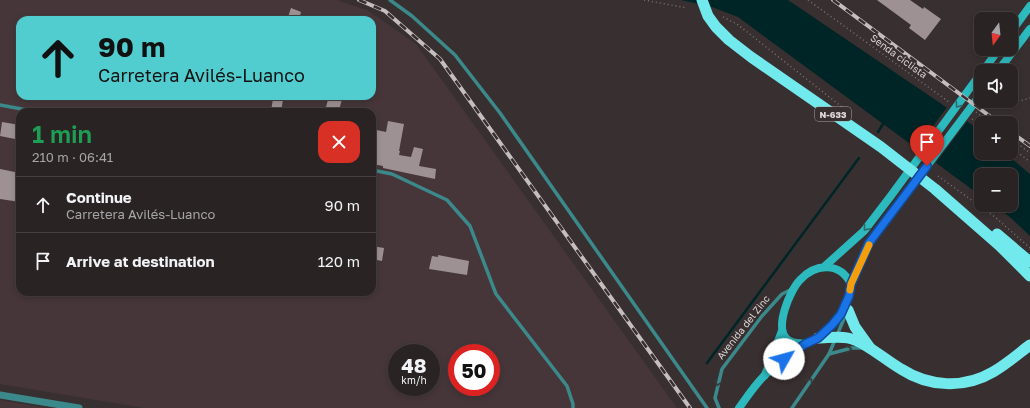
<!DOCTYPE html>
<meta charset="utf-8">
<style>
:root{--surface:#2a2324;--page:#362f31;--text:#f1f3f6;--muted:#a5a4a6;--line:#464041}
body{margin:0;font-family:"Golos Text",sans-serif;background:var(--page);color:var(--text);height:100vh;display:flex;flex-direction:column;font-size:15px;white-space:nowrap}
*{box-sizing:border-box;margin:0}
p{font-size:13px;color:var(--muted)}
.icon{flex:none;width:22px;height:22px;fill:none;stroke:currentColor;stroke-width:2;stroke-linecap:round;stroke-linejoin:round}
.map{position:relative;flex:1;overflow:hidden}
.panel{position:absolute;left:16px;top:108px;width:360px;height:188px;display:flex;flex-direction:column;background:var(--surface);border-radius:12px;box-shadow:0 2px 6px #0003,0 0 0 1px var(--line)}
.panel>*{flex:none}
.hud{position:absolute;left:16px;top:16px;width:360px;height:84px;border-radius:12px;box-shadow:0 2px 6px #0003,0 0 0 1px var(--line);background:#52cdcf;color:#111;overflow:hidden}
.needle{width:26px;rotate:195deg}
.buttons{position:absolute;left:974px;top:12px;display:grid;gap:8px}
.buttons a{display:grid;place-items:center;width:44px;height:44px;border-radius:8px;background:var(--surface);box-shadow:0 2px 6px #0003,0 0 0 1px var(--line);font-size:20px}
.speed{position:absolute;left:388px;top:344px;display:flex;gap:8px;font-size:20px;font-weight:700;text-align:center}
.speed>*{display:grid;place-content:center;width:52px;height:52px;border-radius:50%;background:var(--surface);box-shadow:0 2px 6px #0003,0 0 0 1px var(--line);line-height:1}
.speed small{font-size:10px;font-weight:400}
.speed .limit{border:6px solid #d22;background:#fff;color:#111}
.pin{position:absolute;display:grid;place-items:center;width:34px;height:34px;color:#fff;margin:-41px -17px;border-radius:50% 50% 50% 0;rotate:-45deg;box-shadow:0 0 4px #0007}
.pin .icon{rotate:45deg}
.me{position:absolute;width:44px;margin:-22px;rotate:52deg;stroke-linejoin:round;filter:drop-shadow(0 0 3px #0008)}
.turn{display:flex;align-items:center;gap:14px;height:84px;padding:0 16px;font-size:18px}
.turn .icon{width:52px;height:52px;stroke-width:2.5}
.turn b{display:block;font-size:28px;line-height:34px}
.round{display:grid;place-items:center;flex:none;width:42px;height:42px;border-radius:12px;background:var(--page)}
.summary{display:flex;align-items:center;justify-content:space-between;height:68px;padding:0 16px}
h1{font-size:24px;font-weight:600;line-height:30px;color:#1e9e55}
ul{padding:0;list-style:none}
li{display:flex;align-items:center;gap:12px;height:56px;padding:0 16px;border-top:1px solid var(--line)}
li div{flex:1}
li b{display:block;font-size:15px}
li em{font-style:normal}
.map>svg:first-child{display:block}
.built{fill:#463639;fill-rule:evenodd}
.water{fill:#002526}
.pier{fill:#382f30}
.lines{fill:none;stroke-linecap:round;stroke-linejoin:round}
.stream{stroke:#002526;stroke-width:2.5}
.building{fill:#9d9193}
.path{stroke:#7c7374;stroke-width:1.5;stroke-dasharray:1 3;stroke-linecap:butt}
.service{stroke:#3c898b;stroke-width:3.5}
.minor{stroke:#3c898b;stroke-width:7}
.secondary{stroke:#2cbabe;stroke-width:8}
.trunk{stroke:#72e9ec;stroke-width:11}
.rail-casing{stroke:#c5bebf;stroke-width:4}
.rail{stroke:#382f30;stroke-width:2.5;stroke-dasharray:8;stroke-linecap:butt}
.oneway{stroke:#336769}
.oneway2{stroke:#393c3e}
.route-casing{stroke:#114b97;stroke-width:10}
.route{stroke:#1a73e8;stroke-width:7}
.slow{stroke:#f59e0b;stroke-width:7}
.labels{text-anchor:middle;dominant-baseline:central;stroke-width:4;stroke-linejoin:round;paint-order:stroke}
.shield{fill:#382f30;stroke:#aca5a6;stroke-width:1}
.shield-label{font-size:9px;font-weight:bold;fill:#ded7d8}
.street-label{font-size:10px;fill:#ded7d8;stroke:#382f30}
</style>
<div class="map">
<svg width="1030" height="408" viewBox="0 0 1030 408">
<rect width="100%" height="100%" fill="#382f30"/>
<g class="built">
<path d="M 0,0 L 336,0 L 367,10 L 416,44 L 677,408 L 144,408 L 0,384 ZM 20,20 L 372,20 L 372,96 L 20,96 ZM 20,112 L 372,112 L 372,292 L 20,292 ZM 397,353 L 431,353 L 431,387 L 397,387 ZM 457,353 L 491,353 L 491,387 L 457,387 Z"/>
<path d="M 0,400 L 47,408 L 0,408 Z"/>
</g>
<path class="water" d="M 681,0 L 788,0 L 971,124 L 981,132 L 981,153 L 1005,153 L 1030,174 L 1030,236 L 1011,218 L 994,205 L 1011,205 L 1011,175 L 981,175 L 981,196 L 738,17 L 712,7 Z"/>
<path class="pier" d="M 948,106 L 968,120 L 935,164 L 915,150 Z"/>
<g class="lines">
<g class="stream">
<path d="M 878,132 L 883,124"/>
<path d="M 707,363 L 859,158"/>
</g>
</g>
<g class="building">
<path d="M 877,0 L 910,0 L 923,9 L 924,7 L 941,19 L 925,40 L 909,28 L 911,25 Z"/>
<path d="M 291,8 L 301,12 L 299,20 L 288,17 Z"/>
<path d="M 329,96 L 343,96 L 339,110 L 326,107 Z"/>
<path d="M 273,98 L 283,100 L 281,112 L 271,112 Z"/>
<path d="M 388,121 L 404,124 L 399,151 L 400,151 L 399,155 L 411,157 L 414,147 L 423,149 L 419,166 L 436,169 L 435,179 L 383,168 L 383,166 L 372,164 L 372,129 L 386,132 Z"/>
<path d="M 2,122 L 20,125 L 20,140 L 0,136 Z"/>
<path d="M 0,169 L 20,173 L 20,202 L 0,199 Z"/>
<path d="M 372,246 L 384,248 L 382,261 L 372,259 Z"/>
<path d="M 438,255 L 469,261 L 467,275 L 429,269 L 432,256 L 438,257 Z"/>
</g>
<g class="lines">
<g class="path">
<path d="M 644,0 L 687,8"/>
<path d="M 808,0 L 949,102"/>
<path d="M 723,17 L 737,24 L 847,111"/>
<path d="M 1011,96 L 1020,101 L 1030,98"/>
<path d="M 976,112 L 991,123"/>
<path d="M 972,119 L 981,125"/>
<path d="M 1011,139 L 1030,153"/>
<path d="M 1011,147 L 1030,162"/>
<path d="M 938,176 L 995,217 L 1030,248"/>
</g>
<g class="service">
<path d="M 390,0 L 412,16 L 455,55 L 500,113 L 707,408"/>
<path d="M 0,105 L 38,112"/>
<path d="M 372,170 L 392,174 L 447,200 L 470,226 L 496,294 L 567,386 L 573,404 L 573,408"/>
<path d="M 829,354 L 852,348 L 863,348"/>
<path d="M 719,408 L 715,398 L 722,369 L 762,316 L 782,294 L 792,289"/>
<path d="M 792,408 L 829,354 L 846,314"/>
</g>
<path class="minor" d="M 0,395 L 79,408"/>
<g class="secondary">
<path d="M 1011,32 L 1030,6"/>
<path d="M 983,71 L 999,49"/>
<path d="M 998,71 L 1030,29"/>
<path d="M 825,266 L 864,231 L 890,197 L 981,73"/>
<path d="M 851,284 L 869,243 L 981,94"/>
<path d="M 765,375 L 782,331"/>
<path d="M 739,408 C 747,397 754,386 764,376 C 773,367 784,358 794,351 C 802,345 811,342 818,337 C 837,325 848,306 851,284 C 840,262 816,263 800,280 C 790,290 774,328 787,339 C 791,343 799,343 805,344"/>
</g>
<g class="trunk">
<path d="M 702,0 L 708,16 L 716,27 L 729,40 L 751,57 L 881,147 L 935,189 L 999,245 L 1030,276"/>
<path d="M 997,234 L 1030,262"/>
<path d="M 848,310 L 855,327 L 870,348"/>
<path d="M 818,338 C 827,338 839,336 848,338 C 866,342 885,360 901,369 C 929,387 964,389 993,372 C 1007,364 1018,354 1030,345"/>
</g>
<defs>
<g id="rail">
<path d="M 359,0 L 385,11 L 440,59 L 690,408"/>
<path d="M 833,0 L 999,123"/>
<path d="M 1011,132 L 1030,146"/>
</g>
</defs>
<use href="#rail" class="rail-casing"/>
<use href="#rail" class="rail"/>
</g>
<defs><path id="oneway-chevron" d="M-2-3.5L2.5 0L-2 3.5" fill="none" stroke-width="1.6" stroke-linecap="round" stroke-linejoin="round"/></defs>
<g class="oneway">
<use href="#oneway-chevron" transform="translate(958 105) rotate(126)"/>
<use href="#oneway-chevron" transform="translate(866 228) rotate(130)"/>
</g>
<g class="oneway2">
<use href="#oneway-chevron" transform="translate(849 349) rotate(-7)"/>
<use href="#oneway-chevron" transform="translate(810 381) rotate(-55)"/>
<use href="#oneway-chevron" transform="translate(718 383) rotate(104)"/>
</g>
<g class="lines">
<defs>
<path id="route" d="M 784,359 L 805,344 L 818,338 L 832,325 L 841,314 L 849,296 L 851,284 L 869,243 L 927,166"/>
</defs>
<use href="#route" class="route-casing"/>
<use href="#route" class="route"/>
<path class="slow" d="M 850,290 L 851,284 L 869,245"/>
</g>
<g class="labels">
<rect class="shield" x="815" y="107" width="36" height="14" rx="3"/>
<g class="shield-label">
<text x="833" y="114">N-633</text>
</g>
<g class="street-label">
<text transform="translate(899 56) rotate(36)">Senda ciclista</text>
<text transform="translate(743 327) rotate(-52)">Avenida del Zinc</text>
</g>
</g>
</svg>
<div class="buttons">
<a><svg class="needle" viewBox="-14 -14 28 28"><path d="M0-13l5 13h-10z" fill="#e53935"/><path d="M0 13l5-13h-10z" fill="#a5a4a6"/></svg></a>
<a><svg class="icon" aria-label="sound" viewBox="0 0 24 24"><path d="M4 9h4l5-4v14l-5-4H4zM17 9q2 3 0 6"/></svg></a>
<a>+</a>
<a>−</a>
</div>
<div class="speed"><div>48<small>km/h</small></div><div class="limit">50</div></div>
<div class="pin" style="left:927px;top:166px;background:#d93025"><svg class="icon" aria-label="arrive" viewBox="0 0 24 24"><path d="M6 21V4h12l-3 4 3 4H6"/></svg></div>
<svg class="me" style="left:784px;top:359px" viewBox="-20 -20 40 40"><circle r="19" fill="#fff"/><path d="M0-13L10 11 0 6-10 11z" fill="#1a73e8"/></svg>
<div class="hud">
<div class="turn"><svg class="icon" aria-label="ahead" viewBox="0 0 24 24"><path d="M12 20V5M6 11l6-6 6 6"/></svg><div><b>90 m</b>Carretera Avilés-Luanco</div></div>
</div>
<section class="panel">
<div class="summary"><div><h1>1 min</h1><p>210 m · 06:41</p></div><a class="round" style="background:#d93025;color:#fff"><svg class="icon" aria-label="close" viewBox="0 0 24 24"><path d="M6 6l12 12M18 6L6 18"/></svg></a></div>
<ul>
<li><svg class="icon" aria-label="ahead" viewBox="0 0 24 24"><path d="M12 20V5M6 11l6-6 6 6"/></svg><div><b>Continue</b><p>Carretera Avilés-Luanco</p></div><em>90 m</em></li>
<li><svg class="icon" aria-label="arrive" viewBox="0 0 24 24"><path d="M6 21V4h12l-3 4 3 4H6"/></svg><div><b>Arrive at destination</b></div><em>120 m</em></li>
</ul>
</section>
</div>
